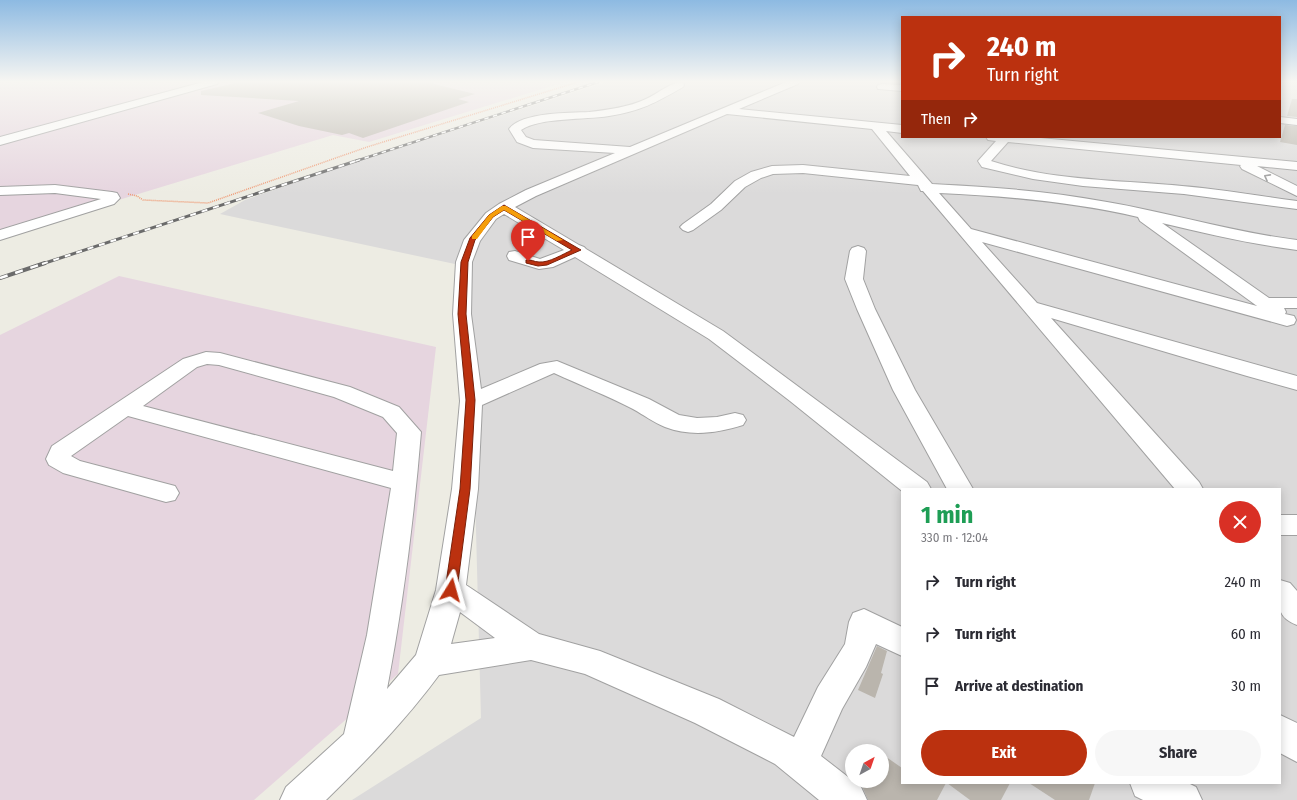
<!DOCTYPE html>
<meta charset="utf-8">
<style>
:root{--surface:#fff;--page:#f7f7f7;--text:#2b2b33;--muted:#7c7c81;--accent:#bb310f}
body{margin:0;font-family:"Fira Sans Condensed",sans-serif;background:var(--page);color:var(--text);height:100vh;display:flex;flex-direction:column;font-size:15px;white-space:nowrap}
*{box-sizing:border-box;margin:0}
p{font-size:13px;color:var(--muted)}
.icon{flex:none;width:22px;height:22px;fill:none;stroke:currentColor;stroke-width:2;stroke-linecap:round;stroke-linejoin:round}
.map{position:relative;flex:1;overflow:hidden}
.details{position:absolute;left:901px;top:488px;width:380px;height:296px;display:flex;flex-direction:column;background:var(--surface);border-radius:0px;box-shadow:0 2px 10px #0003}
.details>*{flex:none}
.hud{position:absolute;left:901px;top:16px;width:380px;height:122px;border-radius:0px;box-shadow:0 2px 10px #0003;background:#bb310f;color:#fff;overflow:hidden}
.needle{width:26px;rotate:40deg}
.tools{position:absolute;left:845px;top:744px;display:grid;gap:8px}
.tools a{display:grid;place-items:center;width:44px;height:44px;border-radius:50%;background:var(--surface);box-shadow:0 2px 10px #0003;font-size:20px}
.pin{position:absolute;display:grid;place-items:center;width:34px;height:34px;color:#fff;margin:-41px -17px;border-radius:50% 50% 50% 0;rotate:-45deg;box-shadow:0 0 4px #0007}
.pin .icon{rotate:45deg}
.me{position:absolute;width:44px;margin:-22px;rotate:8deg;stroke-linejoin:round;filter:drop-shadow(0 0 3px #0008)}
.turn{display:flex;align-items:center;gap:14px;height:84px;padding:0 20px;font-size:18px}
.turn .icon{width:52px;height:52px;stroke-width:2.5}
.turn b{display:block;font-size:28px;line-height:34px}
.then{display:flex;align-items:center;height:38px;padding:0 20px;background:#0003;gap:8px;font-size:15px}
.round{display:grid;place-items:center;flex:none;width:42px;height:42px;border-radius:21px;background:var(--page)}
.summary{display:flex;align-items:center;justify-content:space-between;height:68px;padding:0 20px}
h1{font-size:24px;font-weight:700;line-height:30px;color:#1e9e55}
.action{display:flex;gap:8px;margin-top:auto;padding:8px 20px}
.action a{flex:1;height:46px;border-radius:24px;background:var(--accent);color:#fff;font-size:16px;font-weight:700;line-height:46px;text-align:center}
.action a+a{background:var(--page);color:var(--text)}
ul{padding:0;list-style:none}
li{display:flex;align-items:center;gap:12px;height:52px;padding:0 20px}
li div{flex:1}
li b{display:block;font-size:15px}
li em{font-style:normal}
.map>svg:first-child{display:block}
.residential{fill:#dbdada;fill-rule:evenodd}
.industrial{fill:#e6d5df}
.building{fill:#bab5ad}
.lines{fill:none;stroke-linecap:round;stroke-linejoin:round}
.minor-casing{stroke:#a1a1a1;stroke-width:2}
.path{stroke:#ef9872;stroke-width:1.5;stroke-dasharray:1 1;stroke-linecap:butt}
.minor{fill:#fff;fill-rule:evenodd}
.rail-far2-casing{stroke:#6b6b6b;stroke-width:2.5}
.rail-far1-casing{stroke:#6b6b6b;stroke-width:3}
.rail-casing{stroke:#6b6b6b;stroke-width:4}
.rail-far2{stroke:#fff;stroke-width:1.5;stroke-dasharray:4.5;stroke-linecap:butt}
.rail-far1{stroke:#fff;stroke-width:2;stroke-dasharray:6;stroke-linecap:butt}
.rail{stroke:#fff;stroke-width:2.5;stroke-dasharray:8;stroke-linecap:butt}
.oneway{stroke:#999}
.route{fill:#bb310f;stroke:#7a200a}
.slow{fill:#f59e0b}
</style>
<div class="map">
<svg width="1297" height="800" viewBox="0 0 1297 800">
<rect width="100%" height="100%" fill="#edece3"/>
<path class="residential" d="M 606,82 L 902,82 L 902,137 L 1280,137 L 1280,82 L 1297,82 L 1297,800 L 352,800 L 481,718 L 469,267 L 220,214 L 245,200 L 322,173 ZM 902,489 L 1280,489 L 1280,783 L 902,783 ZM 852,751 L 882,751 L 882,781 L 852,781 Z"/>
<g class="industrial">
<path d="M 0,82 L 565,82 L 369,142 L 333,135 L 0,236 Z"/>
<path d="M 119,276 L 436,347 L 398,674 L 254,800 L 0,800 L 0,335 Z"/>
</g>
<g class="building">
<path d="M 240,82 L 426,82 L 475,94 L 458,99 L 469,102 L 363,138 L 349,133 L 342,135 L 299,126 L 258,113 L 299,101 L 201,95 L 201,91 Z"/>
<path d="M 1292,99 L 1297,99 L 1297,117 L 1287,116 Z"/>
<path d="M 1285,125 L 1297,126 L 1297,145 L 1280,142 Z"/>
<path d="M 877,646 L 887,651 L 881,673 L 883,674 L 875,698 L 858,690 Z"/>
<path d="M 882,754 L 902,768 L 902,783 L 946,783 L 937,800 L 868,800 L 862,786 L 856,781 L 882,781 Z"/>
<path d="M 947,783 L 1010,783 L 1001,800 L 970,800 Z"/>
<path d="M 1029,783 L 1095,783 L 1089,800 L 1055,800 Z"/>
</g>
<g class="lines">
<defs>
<g id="minor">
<path d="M 203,82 L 218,82 L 217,84 L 0,145 L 0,137 Z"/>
<path d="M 679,82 L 683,83 L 684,85 L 683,87 C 655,103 641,111 609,116 C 585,120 541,117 521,130 L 526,137 L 534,140 L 630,147 L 786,82 L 799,82 L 798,84 L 739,109 L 902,125 L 902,133 L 886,131 L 932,184 C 990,187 1049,191 1107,202 C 1171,213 1232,232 1297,240 L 1297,250 C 1251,244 1207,234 1162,223 L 1269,298 L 1297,298 L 1297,308 L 1284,308 L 1286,312 L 1285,314 L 1294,316 L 1296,320 L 1294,324 L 1287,326 L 982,242 L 1037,303 L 1297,376 L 1297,390 L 1247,376 L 1051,318 L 1199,482 L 1203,489 L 1175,489 L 923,191 L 921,191 L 918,185 L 803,173 L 773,174 L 761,178 L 745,187 L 721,210 L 693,230 L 688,232 L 683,230 L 680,227 L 683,224 L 711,204 L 735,181 L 751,172 L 772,166 L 803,165 L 910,176 L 872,129 L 727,114 L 536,196 L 515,207 L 579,245 L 584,247 L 586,249 L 723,331 L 927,482 L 931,489 L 902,489 L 902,491 L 790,401 L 709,339 L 575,257 L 553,267 L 539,269 L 509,260 L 507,256 L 509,252 L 515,251 L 540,259 L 564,250 L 504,214 L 496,219 L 480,241 L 472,262 L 471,314 L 481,389 L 540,364 L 557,361 L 649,399 L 679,415 L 697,418 L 717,417 L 735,413 L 743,415 L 746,420 L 743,425 C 717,433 691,437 665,427 C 653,422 644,415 633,409 C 608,396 580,385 554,373 L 482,405 L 478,489 L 466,585 L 539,634 L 600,651 L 719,699 L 794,737 L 818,687 L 845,644 L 849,622 L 853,613 L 864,609 L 902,627 L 902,656 L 876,644 L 866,667 L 842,709 L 821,756 L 861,787 L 867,800 L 819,800 L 775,764 L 695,723 L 585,674 L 531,660 L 439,675 C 405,721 367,760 326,800 L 280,800 L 286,787 L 344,734 L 367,635 L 391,488 L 128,416 L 71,456 L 80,461 L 175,486 L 179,493 L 175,500 L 166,502 L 63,473 L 49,465 L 46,459 L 52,446 L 183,359 L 206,352 L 220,353 L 350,387 L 399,407 L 421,432 C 414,518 403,605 387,689 L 416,655 L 436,590 L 452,489 L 460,401 L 453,314 L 456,262 L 464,240 L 486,213 L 499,204 L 526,190 L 615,153 L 533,148 L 517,142 L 509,129 C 521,112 570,113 589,112 C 608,110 629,107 646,99 C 657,94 667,85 679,82 ZM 939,193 C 1006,196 1073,202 1138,217 L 1140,221 L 1257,306 L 971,229 ZM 207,364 L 219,365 L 334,397 L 383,417 L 397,433 L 393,471 L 143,406 L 197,367 ZM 460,612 L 495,638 L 451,644 Z"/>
<path d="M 882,84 L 902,85 L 902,91 L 878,89 L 877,87 L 878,85 Z"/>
<path d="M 1280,117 L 1297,119 L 1297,125 L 1280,123 Z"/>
<path d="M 986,137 L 1030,137 L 1297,162 L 1297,170 L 1257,166 L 1297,186 L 1297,196 L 1242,169 L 1240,166 L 1241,165 L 1008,142 L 991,161 C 1052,181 1119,180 1182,186 C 1220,189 1259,196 1297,201 L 1297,209 L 1184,194 L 1083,186 L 1033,179 L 982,167 L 978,161 L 996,141 L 988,140 Z"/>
<path d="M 55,185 L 112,192 L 117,193 L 120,198 L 114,204 L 0,240 L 0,230 L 101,199 L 55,193 L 0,195 L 0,187 Z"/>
<path d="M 858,246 L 864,248 L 866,251 L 863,279 L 875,309 L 915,390 L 973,489 L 947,489 L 893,390 L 857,309 L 845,279 L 850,251 L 852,248 Z"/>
<rect x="1280" y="515" width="17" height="20"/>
<path d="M 1280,580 L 1290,583 L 1297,591 L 1297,625 C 1273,616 1280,601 1280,580 Z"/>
<path d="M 1280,715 L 1297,723 L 1297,762 L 1280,753 Z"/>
<path d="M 1130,783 L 1188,783 L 1196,787 L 1202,800 L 1143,800 L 1135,796 Z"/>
</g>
</defs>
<use href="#minor" class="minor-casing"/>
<path class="path" d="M 128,194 L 137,196 L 143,200 L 208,203 L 367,147 L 578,82"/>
<use href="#minor" class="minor"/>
<defs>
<path id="rail-far2" d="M 356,161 L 598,82"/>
<path id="rail-far1" d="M 42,264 L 359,160"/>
<path id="rail" d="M 0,278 L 45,263"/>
</defs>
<use href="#rail-far2" class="rail-far2-casing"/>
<use href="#rail-far1" class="rail-far1-casing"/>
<use href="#rail" class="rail-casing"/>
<use href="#rail-far2" class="rail-far2"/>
<use href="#rail-far1" class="rail-far1"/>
<use href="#rail" class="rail"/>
</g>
<defs><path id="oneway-chevron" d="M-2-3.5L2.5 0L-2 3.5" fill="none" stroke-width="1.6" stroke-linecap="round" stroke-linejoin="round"/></defs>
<use class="oneway" href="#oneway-chevron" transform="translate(1267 177) rotate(-152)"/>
<linearGradient id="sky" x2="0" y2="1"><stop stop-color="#8dbae2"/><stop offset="0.42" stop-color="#f7f6f2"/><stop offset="1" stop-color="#f7f6f2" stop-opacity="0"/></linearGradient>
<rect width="1297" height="194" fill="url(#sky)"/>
<path class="route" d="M 504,205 L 581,250 L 547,265 L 538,266 L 526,263 L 526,260 C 531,259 534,262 539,262 C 549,263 563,254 572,250 L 504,210 L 493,217 L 475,240 L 468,262 L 466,314 L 475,400 L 470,489 L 457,590 L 455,593 L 451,595 L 447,593 L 445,590 L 460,489 L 466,400 L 458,314 L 461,262 L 470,238 L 489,215 Z"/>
<path class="slow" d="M 502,206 L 506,206 L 563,240 L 557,241 L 504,210 L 493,217 L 477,239 L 472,239 L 472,236 L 489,215 Z"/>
</svg>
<div class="tools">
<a><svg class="needle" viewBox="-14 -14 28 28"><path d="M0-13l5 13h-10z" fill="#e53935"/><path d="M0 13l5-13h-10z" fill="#7c7c81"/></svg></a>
</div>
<div class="pin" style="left:528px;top:261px;background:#d93025"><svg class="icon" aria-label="arrive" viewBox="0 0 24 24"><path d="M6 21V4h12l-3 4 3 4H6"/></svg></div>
<svg class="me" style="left:451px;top:590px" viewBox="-20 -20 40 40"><path d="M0-17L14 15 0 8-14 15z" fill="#bb310f" stroke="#fff" stroke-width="4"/></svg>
<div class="hud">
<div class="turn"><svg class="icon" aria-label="right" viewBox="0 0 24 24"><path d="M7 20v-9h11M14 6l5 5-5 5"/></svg><div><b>240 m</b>Turn right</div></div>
<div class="then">Then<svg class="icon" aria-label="right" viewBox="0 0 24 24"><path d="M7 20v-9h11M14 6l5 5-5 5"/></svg></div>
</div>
<section class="details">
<div class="summary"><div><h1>1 min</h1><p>330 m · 12:04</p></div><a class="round" style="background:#d93025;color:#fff"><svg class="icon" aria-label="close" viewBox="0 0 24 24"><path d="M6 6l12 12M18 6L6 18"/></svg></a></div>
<ul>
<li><svg class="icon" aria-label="right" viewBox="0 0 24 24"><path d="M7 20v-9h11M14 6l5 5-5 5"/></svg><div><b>Turn right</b></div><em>240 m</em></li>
<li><svg class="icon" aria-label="right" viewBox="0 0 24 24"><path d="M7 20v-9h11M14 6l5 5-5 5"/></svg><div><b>Turn right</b></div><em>60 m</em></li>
<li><svg class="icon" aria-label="arrive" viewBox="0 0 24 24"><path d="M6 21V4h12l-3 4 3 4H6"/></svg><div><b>Arrive at destination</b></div><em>30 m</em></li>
</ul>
<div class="action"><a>Exit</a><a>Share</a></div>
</section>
</div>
